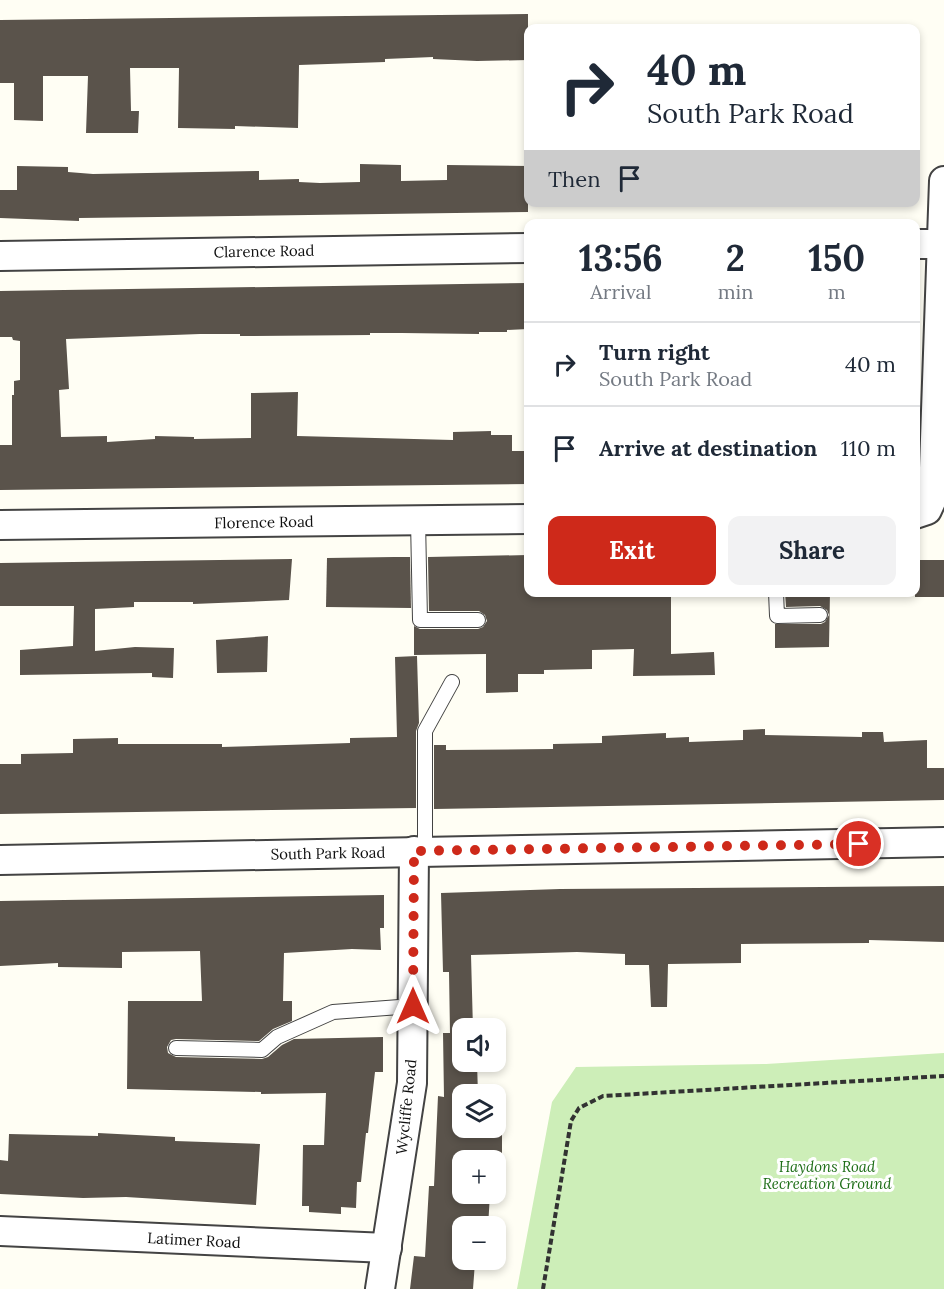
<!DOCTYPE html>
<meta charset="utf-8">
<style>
:root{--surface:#fff;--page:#f2f2f3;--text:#1f2937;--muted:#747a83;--line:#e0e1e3;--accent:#ce291a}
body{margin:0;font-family:Lora,serif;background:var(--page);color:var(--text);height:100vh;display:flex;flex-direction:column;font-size:22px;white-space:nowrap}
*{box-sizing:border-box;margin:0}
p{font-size:20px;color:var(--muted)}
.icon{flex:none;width:33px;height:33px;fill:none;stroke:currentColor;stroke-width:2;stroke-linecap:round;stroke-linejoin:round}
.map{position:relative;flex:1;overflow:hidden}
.side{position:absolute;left:524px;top:219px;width:396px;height:378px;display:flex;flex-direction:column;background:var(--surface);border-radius:12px;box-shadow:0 3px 9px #0003}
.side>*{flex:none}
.guide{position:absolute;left:524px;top:24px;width:396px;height:183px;border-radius:12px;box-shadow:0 3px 9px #0003;background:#fff;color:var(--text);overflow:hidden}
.tools{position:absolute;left:452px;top:1018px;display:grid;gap:12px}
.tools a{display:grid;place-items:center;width:54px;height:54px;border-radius:12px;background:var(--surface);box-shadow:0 3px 9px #0003;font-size:30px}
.pin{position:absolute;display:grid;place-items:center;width:51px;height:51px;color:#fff;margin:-26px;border:3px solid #fff;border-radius:50%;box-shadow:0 2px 6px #0007}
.me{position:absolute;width:66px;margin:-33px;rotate:0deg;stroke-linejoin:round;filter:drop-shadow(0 0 4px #0008)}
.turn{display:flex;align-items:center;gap:21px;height:126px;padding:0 24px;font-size:27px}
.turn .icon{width:78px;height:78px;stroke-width:2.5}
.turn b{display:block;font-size:42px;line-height:51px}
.then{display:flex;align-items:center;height:57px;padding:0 24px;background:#0003;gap:12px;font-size:22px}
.eta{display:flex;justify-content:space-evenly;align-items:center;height:102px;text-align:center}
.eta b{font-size:36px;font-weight:700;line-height:42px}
.button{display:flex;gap:12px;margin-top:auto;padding:12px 24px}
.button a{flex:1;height:69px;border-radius:12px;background:var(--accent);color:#fff;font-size:24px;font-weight:700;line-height:69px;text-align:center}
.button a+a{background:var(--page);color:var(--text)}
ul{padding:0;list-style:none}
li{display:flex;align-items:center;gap:18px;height:84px;padding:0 24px;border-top:2px solid var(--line)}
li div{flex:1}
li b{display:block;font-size:22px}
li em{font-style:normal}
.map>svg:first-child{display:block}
.green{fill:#cdeeb8}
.building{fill:#5a534b}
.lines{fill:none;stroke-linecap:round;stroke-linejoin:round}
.lane-casing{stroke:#434343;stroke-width:16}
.street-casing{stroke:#434343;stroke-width:32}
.path{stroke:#323232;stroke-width:4;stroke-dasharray:6 3;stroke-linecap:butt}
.lane{stroke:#fff;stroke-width:14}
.street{stroke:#fff;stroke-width:28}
.route{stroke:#ce291a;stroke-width:10;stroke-dasharray:0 18}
.labels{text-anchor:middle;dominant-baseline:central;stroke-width:6;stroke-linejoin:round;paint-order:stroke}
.street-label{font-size:15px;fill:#101010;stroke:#fff}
.park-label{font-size:15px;font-style:italic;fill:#206f19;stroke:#fff}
</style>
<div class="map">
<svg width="944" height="1289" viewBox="0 0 944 1289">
<rect width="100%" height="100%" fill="#fffef4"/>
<path class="green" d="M 944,1053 L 944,1289 L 517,1289 L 552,1102 L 576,1067 L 766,1064 Z"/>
<g class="building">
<path d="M 528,14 L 528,60 L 477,61 L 433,59 L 433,57 L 385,59 L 385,62 L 299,65 L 298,128 L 235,126 L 235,129 L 178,128 L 179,68 L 130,68 L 131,111 L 139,111 L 138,133 L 86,133 L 88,76 L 43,76 L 43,121 L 14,120 L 14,83 L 0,83 L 0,20 Z"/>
<path d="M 360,164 L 401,165 L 401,181 L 447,180 L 447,165 L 528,166 L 528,212 L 79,218 L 79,221 L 0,218 L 0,190 L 17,190 L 17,166 L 68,167 L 68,172 L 93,174 L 259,171 L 259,180 L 299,179 L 299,182 L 320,183 L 360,182 Z"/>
<path d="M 528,283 L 528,329 L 507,330 L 507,332 L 479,332 L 479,334 L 402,333 L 370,333 L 370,335 L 240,336 L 240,334 L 200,334 L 66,339 L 69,389 L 59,390 L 61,437 L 107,436 L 107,442 L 155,439 L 155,436 L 194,437 L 194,439 L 251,438 L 251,393 L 298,392 L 297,436 L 453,440 L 453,432 L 491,431 L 491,435 L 512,435 L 512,451 L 528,451 L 528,484 L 0,490 L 0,445 L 12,445 L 12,395 L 14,395 L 14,381 L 20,380 L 20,341 L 13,340 L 12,337 L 0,337 L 0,291 Z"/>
<path d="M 528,555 L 528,592 L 671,592 L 671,654 L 714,652 L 715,675 L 633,676 L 634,649 L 592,650 L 592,669 L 544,670 L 544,674 L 518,674 L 518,692 L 486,693 L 486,654 L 414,655 L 414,626 L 420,629 L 478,629 L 483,627 L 487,621 L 485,615 L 479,611 L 429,611 L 428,557 Z"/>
<path d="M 394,557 L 410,557 L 411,608 L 326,607 L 327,558 Z"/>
<path d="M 292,559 L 289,600 L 193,604 L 193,602 L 134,602 L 134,607 L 95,609 L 95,651 L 135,647 L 174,648 L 173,678 L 152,677 L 152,673 L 20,675 L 20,650 L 73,646 L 74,606 L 0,606 L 0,563 Z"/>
<rect x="915" y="560" width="29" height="37"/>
<path d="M 785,592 L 830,592 L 829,647 L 775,648 L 775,624 L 821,624 L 825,622 L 829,615 L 827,610 L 820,606 L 786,607 Z"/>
<path d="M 268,636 L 267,672 L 217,673 L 216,640 Z"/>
<path d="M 417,656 L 419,723 L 416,731 L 416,808 L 0,814 L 0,764 L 21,764 L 21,754 L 73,753 L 73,739 L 118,738 L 118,744 L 222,744 L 222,747 L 350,743 L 350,738 L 397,737 L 395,657 Z"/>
<path d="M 765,729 L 765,735 L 862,737 L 862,732 L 883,732 L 884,742 L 927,740 L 927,768 L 944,768 L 944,800 L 434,809 L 434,745 L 446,745 L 446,750 L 553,749 L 553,744 L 602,743 L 602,736 L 666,733 L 666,738 L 689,737 L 689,742 L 743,740 L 743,730 Z"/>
<path d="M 944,886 L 944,942 L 869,940 L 869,943 L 741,944 L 741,963 L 668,964 L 667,1007 L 651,1007 L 649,965 L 625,965 L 625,954 L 577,952 L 471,955 L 473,1029 L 462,1029 L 462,1062 L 477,1062 L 478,1095 L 462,1095 L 462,1128 L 495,1128 L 495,1099 L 502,1099 L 502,1187 L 495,1187 L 495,1161 L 462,1161 L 462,1194 L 490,1194 L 488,1227 L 462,1227 L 462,1260 L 485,1261 L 475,1262 L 473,1289 L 410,1289 L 414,1256 L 425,1257 L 429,1186 L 434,1186 L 438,1096 L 444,1097 L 443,1033 L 450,1033 L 449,972 L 443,972 L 441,893 L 560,889 Z"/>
<path d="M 384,895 L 384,928 L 380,928 L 381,950 L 352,949 L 284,953 L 283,1001 L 292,1001 L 292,1021 L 273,1029 L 259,1041 L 176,1039 L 171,1040 L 167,1047 L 168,1053 L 176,1057 L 262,1059 L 268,1057 L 282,1045 L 294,1039 L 383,1037 L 383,1072 L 375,1072 L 368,1133 L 366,1133 L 361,1182 L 357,1182 L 356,1208 L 341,1207 L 341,1214 L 309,1212 L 309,1206 L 302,1206 L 303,1145 L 324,1145 L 326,1093 L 261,1094 L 261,1092 L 127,1089 L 128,1001 L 202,1001 L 200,951 L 122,952 L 122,968 L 58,967 L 58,963 L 0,966 L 0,901 Z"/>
<path d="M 98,1133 L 175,1137 L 175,1141 L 260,1144 L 256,1205 L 126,1197 L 83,1198 L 0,1194 L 0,1160 L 8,1161 L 9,1134 L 98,1136 Z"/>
</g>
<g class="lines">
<defs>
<g id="lane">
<path d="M 418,520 L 420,620 L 478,620"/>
<path d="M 776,592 L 777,616 L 820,615"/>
<path d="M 425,851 L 425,731 L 452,682"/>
<path d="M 176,1048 L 262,1050 L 277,1037 L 333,1012 L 413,1006"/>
</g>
<g id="street">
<path d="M 915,244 L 942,244"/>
<path d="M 0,256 L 528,248"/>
<path d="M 915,514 L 927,510 L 933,497 L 944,181"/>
<path d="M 0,525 L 528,519"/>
<path d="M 0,860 L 944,842"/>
<path d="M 0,1231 L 387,1248"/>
<path d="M 380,1289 L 412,1083 L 414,851"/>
</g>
</defs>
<use href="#lane" class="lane-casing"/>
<use href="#street" class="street-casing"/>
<path class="path" d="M 543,1289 L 571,1121 L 579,1108 L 603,1096 L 944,1076"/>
<use href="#lane" class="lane"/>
<use href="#street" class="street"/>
</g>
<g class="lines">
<path class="route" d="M 413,1006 L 414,851 L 859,844"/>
</g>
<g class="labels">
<g class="street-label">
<text transform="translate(264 251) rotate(-1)">Clarence Road</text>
<text transform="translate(264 522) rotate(-1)">Florence Road</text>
<text transform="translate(328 853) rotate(-1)">South Park Road</text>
<text transform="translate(406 1107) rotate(-84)">Wycliffe Road</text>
<text transform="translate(194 1240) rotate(3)">Latimer Road</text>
</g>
<g class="park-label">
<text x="827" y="1166">Haydons Road<tspan x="827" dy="17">Recreation Ground</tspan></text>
</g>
</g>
</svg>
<div class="tools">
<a><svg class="icon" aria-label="sound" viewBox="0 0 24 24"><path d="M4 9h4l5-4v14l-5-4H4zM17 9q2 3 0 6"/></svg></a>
<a><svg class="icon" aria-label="layers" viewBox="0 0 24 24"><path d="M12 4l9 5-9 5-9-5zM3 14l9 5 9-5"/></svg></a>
<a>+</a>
<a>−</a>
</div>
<div class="pin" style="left:859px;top:844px;background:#d93025"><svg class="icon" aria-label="arrive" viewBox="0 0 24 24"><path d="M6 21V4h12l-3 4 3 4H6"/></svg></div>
<svg class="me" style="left:413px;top:1006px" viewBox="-20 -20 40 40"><path d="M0-17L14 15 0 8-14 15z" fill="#ce291a" stroke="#fff" stroke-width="4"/></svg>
<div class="guide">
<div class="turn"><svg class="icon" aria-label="right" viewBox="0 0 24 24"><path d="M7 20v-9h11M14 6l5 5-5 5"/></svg><div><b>40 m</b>South Park Road</div></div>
<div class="then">Then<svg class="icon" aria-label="arrive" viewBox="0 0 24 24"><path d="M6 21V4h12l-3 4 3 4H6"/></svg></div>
</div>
<section class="side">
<div class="eta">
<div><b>13:56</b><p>Arrival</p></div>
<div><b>2</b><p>min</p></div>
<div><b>150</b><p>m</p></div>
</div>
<ul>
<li><svg class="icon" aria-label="right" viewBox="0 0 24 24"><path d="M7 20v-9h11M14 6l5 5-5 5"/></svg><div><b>Turn right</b><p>South Park Road</p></div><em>40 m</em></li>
<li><svg class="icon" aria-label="arrive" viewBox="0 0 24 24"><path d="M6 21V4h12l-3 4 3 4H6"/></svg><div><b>Arrive at destination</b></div><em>110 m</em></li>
</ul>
<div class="button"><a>Exit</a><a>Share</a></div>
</section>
</div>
